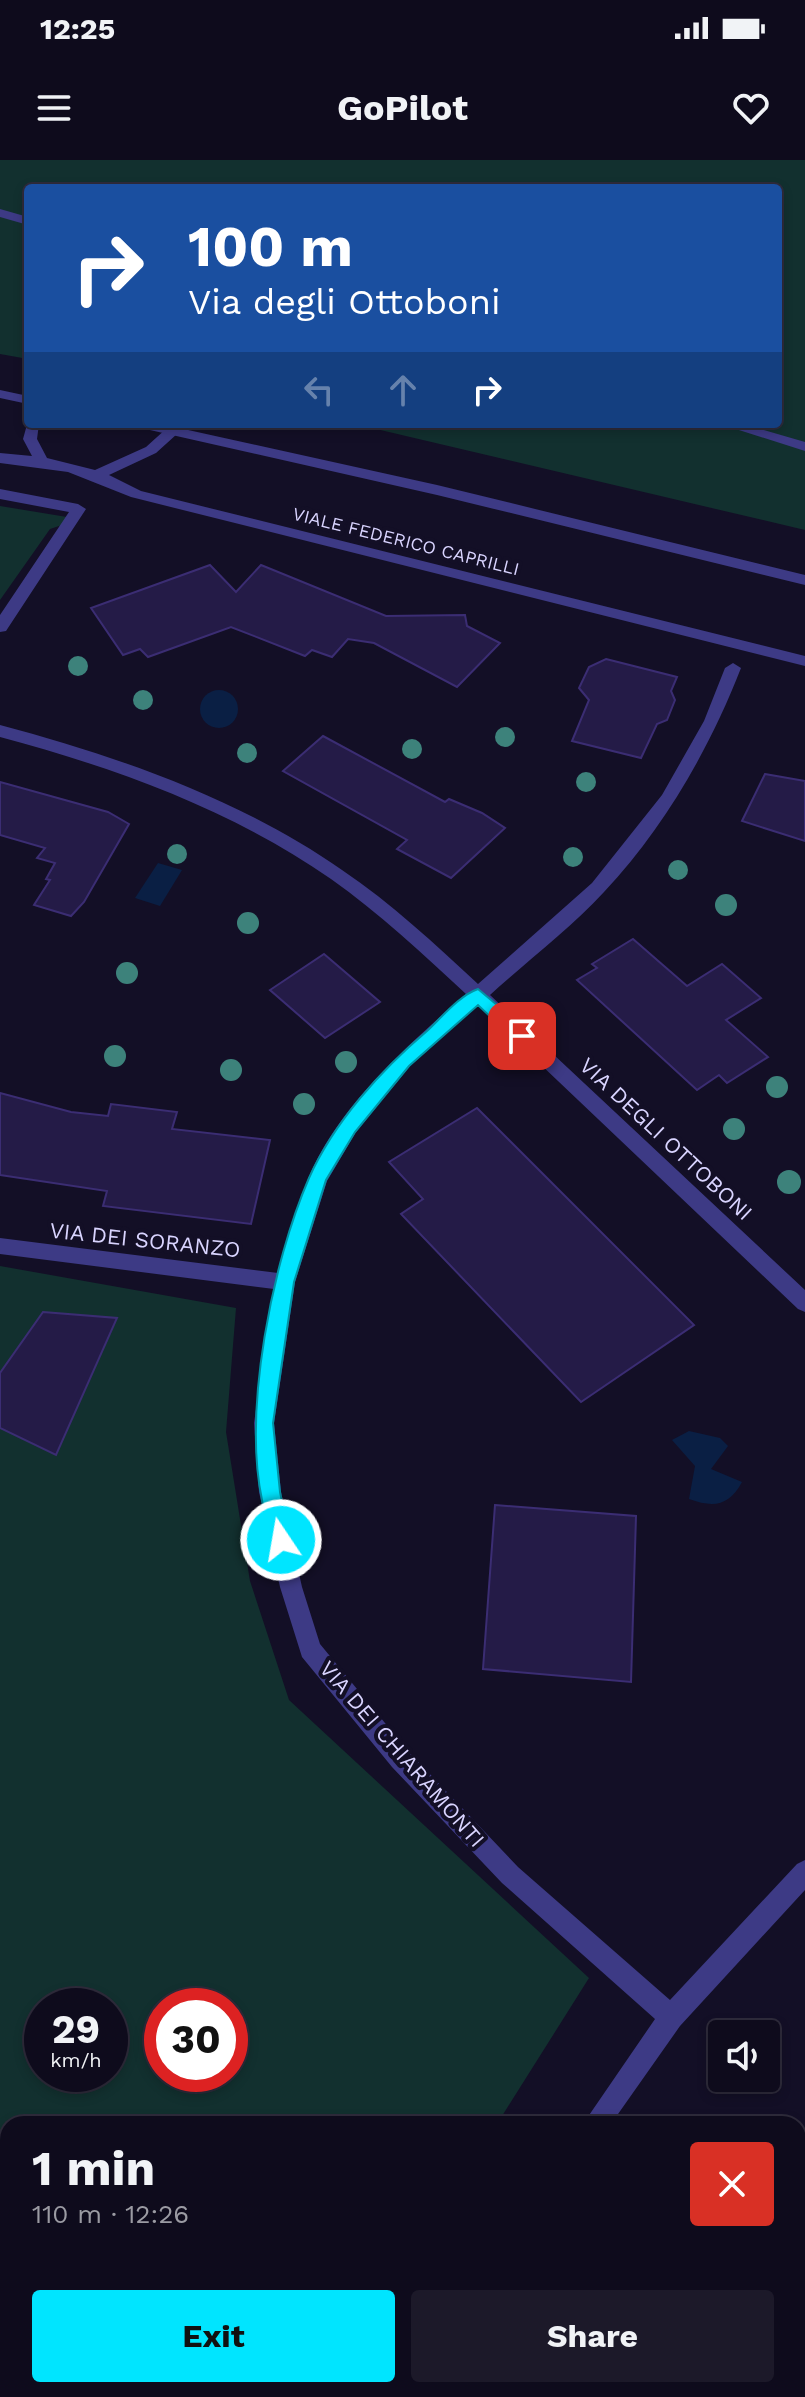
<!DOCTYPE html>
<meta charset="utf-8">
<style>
:root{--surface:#0e0b1c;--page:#1c1929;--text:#f1f3f6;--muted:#9b9ba3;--line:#2e2b3b;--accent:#00e5ff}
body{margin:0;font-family:"Work Sans",sans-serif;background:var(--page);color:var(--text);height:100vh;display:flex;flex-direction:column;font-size:30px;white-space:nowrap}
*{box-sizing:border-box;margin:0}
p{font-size:26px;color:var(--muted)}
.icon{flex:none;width:44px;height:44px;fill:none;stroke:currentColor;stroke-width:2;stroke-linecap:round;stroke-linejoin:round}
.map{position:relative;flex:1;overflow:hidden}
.side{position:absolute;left:0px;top:1956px;width:806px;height:282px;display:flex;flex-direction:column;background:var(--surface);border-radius:24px 24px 0 0;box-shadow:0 4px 12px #0003,0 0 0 2px var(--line)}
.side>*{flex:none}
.guide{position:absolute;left:24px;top:24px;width:758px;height:244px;border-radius:8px;box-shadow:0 4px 12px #0003,0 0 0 2px var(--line);background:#1a4fa0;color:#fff;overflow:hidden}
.controls{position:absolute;left:708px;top:1860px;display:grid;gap:16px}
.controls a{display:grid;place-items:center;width:72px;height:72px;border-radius:8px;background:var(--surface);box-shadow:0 4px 12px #0003,0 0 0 2px var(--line);font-size:40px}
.speed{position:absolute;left:24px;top:1828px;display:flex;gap:16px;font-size:40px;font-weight:700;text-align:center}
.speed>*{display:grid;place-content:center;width:104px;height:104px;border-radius:50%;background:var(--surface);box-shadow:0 4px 12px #0003,0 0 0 2px var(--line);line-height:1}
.speed small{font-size:20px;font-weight:400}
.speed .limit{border:12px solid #d22;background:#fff;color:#111}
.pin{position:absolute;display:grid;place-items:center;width:68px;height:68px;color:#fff;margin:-34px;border-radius:16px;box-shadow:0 4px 12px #0006}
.me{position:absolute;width:88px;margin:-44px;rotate:348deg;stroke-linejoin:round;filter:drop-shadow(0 0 6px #0008)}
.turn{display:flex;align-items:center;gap:28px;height:168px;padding:0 32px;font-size:36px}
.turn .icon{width:104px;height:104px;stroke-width:2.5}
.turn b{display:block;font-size:56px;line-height:68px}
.lanes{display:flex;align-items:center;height:76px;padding:0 32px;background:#0003;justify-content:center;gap:40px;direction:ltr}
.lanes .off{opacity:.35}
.round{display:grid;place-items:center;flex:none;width:84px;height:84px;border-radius:8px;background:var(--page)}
.summary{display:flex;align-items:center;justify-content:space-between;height:136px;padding:0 32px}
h1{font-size:48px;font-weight:700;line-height:60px}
.cta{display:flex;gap:16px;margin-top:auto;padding:16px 32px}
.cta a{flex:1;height:92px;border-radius:8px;background:var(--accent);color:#111;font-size:32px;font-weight:700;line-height:92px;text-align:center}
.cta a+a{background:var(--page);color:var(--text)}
.status{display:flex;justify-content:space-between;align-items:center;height:56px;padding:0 40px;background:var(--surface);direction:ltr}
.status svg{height:22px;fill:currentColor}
header{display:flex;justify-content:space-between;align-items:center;height:104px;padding:0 32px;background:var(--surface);font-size:36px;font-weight:700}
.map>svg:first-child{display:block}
.green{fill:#12302f;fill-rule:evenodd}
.water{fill:#0a1f44}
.building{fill:#241b47;stroke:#3b2d73;stroke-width:2}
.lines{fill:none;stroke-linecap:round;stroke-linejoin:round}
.service{fill:#3d3a85;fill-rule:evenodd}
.minor{fill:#3d3a85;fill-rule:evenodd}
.tertiary{fill:#3d3a85;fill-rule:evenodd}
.tree{fill:#3d827b}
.route{fill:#00e5ff;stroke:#0095a6;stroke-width:2}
.labels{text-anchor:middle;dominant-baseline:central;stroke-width:8;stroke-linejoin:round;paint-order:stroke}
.far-street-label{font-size:18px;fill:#d9d4ff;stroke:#130f26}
.street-label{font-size:22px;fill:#d9d4ff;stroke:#130f26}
</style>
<div class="status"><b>12:25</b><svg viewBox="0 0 49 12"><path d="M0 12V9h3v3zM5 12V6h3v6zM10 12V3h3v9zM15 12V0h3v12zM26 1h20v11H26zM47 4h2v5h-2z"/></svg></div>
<header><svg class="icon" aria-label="menu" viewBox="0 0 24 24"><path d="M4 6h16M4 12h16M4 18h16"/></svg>GoPilot<svg class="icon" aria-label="heart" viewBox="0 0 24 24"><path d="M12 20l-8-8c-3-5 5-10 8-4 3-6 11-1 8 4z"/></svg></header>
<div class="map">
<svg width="805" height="2237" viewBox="0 0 805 2237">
<rect width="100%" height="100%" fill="#130f26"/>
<g class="green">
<path d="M 0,0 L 805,0 L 805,370 L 355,264 L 778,264 L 778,28 L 28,28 L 28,199 L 0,194 Z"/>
<path d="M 0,346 L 67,357 L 62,365 L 50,369 L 0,440 Z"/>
<path d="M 0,1106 L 236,1148 L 226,1272 L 250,1421 L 289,1540 L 589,1818 L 497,1964 L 8,1964 L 8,2167 L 0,2162 ZM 42,1846 L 110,1846 L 110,1914 L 42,1914 ZM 162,1846 L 230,1846 L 230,1914 L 162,1914 Z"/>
<path d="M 107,2230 L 330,2230 L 326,2237 L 117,2237 Z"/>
</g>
<g class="water">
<circle cx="219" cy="549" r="19"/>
<path d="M 158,703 L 182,710 L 160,746 L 135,738 Z"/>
<path d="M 689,1271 L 720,1278 L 728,1286 L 711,1309 L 742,1322 C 729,1346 714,1348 689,1339 L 695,1306 L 672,1280 Z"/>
</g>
<g class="building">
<path d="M 210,405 L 236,432 L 261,405 L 386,456 L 465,455 L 467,466 L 500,483 L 457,527 L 374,483 L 348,479 L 332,497 L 312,490 L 305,496 L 231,467 L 148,497 L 140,489 L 123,495 L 91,448 Z"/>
<path d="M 606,499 L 677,517 L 671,531 L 675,540 L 667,560 L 657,564 L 641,598 L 572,581 L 589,540 L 579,528 L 589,507 Z"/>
<path d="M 323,576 L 445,642 L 449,639 L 482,653 L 505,668 L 451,718 L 397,689 L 407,680 L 283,611 Z"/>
<path d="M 765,614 L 805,621 L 805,681 L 742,661 Z"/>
<path d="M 0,622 L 108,652 L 129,664 L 84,742 L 71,756 L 34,745 L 50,720 L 46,719 L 55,703 L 37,698 L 45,688 L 0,675 Z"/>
<path d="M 633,779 L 687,826 L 722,804 L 761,838 L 726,860 L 768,897 L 727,923 L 719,915 L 697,930 L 577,820 L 597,808 L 592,804 Z"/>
<path d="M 324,794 L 380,842 L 325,878 L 270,830 Z"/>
<path d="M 0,933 L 71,952 L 108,956 L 111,944 L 177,952 L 172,969 L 270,980 L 251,1064 L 103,1046 L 107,1031 L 0,1015 Z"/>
<path d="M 477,948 L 694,1165 L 581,1242 L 401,1054 L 423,1039 L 389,1002 Z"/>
<path d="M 43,1152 L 117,1158 L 56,1295 L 0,1268 L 0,1213 Z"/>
<path d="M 495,1345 L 636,1356 L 631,1522 L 483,1509 Z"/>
</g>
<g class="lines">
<g class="service">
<path d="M 0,49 L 28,57 L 28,65 L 0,57 Z"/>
<path d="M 28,261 L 28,264 L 39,264 L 37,279 L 47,298 L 95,310 L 146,287 L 167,268 L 177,268 L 177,274 L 156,293 L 109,315 L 141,331 L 805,496 L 805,506 L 131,337 L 68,312 L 0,303 L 0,293 L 32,296 L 23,279 Z"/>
<path d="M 720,264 L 743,264 L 805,282 L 805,291 Z"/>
</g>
<g class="minor">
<path d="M 0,329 L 78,344 L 86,349 L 6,471 L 0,472 L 0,455 L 69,352 L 0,339 Z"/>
<path d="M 733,503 L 741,508 C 709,590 664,668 604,732 C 570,769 527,801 490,835 L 805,1130 L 805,1152 L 798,1149 L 478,845 L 410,906 L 356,972 L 327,1021 L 295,1122 L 274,1263 L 281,1332 L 302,1427 L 320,1484 L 408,1591 L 518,1707 L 670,1840 L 797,1704 L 805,1700 L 805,1730 L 680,1866 L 611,1964 L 583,1964 L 655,1859 L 502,1723 L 392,1607 L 302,1497 L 280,1427 L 259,1332 L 254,1263 L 274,1129 L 0,1094 L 0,1078 L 278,1113 C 288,1082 296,1049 308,1019 C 338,946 408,885 466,834 C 423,794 379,753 331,719 C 232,650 116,608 0,577 L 0,565 C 120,597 240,639 342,710 C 391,743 435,784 478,824 L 592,723 L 662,635 L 704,561 L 725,508 Z"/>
<path d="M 417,2230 L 446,2230 L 443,2237 L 414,2237 Z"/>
</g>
<g class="tertiary">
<path d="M 0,230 L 28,236 L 28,244 L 0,238 Z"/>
<path d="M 134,264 L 161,264 L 437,325 L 805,415 L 805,425 L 437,335 L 141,268 Z"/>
</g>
</g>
<g class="tree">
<circle cx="78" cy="506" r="10"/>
<circle cx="143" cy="540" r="10"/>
<circle cx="505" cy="577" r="10"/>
<circle cx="412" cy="589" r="10"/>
<circle cx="247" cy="593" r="10"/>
<circle cx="586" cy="622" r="10"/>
<circle cx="177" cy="694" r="10"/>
<circle cx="573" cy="697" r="10"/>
<circle cx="678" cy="710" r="10"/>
<circle cx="726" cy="745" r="11"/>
<circle cx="248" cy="763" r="11"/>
<circle cx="127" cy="813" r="11"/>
<circle cx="115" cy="896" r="11"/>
<circle cx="346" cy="902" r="11"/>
<circle cx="231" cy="910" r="11"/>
<circle cx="777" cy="927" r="11"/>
<circle cx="304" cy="944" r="11"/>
<circle cx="734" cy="969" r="11"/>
<circle cx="789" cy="1022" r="12"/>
</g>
<path class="route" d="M 478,829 L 528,871 L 528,881 L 516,881 L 478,845 L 409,906 L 355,972 L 326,1020 L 294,1122 L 273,1263 L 280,1332 L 290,1380 L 281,1389 C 266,1383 265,1355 262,1340 C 243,1250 272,1103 309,1018 C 334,962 381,910 427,871 C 441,858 460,835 478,829 Z"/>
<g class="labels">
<g class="far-street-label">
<text transform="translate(406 381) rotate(14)">VIALE FEDERICO CAPRILLI</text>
</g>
<g class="street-label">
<text transform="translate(666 979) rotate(43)">VIA DEGLI OTTOBONI</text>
<text transform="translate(145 1080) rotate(6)">VIA DEI SORANZO</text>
<text transform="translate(402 1594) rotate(49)">VIA DEI CHIARAMONTI</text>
</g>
</g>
</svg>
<div class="controls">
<a><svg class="icon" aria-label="sound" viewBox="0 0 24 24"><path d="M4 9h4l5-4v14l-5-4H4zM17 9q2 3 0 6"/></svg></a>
</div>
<div class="speed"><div>29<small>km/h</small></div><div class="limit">30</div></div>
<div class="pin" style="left:522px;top:876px;background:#d93025"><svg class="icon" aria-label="arrive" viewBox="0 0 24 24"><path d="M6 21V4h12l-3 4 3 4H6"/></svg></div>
<svg class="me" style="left:281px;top:1380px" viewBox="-20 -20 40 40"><circle r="17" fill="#00e5ff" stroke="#fff" stroke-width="3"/><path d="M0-11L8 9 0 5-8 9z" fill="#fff"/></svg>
<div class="guide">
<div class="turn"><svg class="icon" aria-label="right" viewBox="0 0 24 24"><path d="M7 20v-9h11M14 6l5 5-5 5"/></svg><div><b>100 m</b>Via degli Ottoboni</div></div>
<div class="lanes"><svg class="icon off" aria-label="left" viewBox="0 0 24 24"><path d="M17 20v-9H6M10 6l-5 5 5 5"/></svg><svg class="icon off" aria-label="ahead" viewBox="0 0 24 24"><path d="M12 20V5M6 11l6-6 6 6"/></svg><svg class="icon" aria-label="right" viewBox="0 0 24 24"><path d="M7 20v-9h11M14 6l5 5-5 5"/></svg></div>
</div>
<section class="side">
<div class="summary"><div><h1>1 min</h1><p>110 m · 12:26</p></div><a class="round" style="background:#d93025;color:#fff"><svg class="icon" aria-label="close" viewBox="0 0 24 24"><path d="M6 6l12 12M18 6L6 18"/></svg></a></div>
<div class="cta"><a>Exit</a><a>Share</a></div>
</section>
</div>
